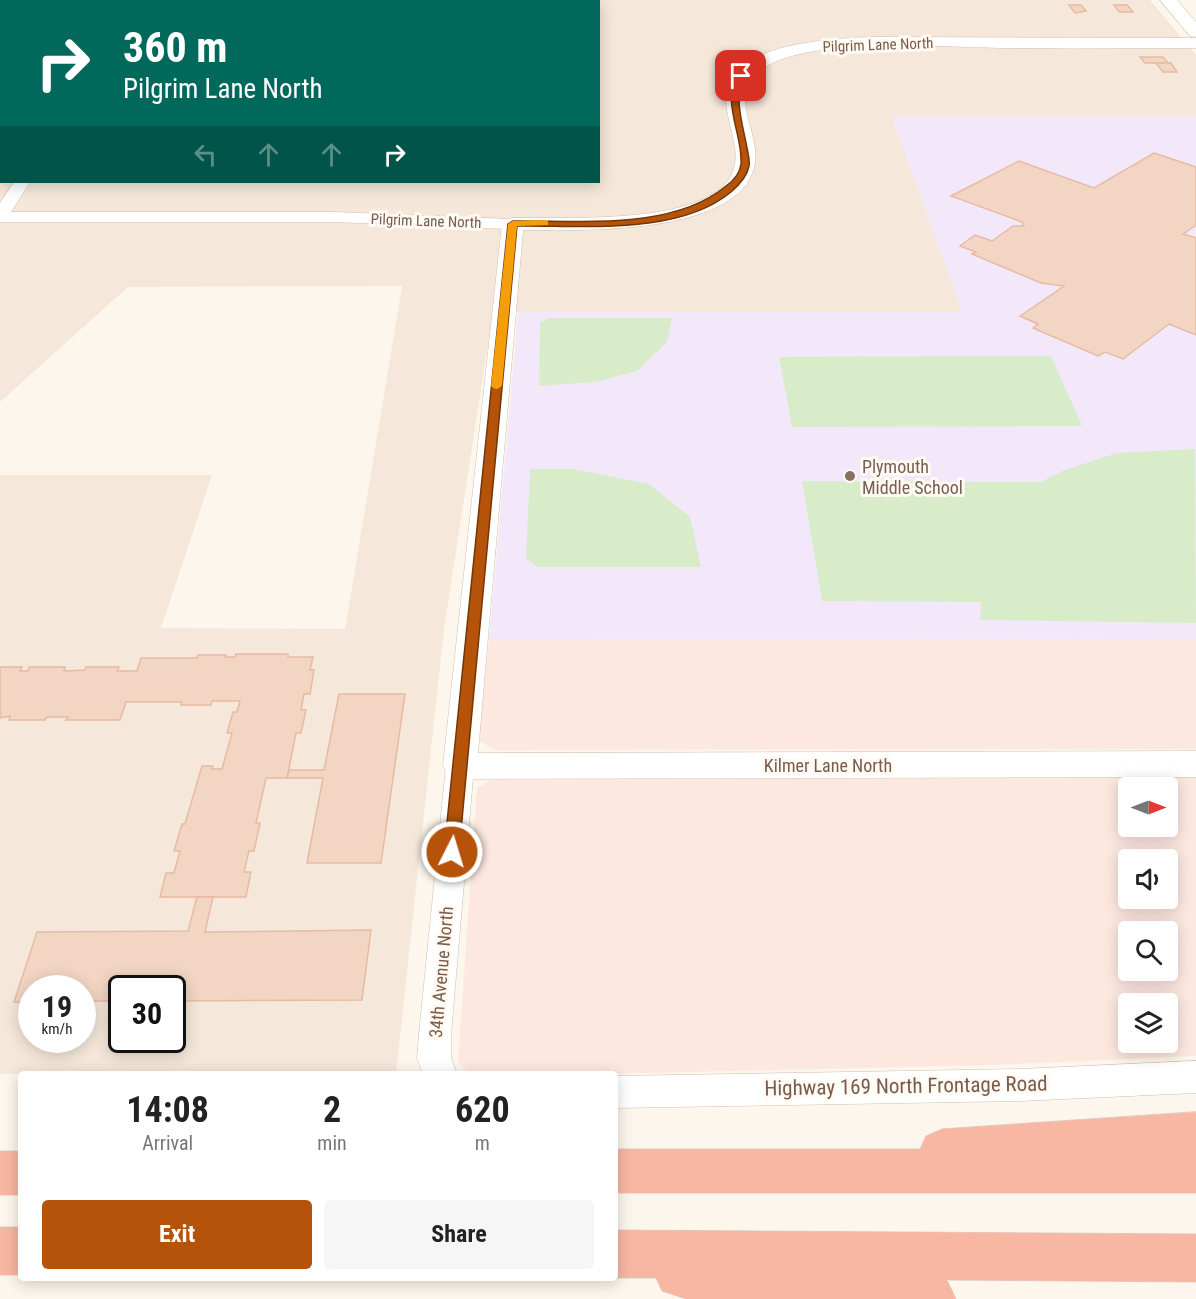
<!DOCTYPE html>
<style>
:root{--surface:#fff;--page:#f6f6f6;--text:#222;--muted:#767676;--accent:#b45309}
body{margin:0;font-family:"Roboto Condensed",sans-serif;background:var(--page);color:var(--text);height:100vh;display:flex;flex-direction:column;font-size:22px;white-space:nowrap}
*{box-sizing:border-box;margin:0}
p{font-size:20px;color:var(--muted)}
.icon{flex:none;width:33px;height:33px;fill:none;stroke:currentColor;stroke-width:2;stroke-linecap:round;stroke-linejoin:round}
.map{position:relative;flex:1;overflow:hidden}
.sheet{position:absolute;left:18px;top:1071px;width:600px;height:210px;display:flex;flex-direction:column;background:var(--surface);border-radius:6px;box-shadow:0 3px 15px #0003}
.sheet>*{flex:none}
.top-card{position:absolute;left:0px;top:0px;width:600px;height:183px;box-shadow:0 3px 15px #0003;background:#00695c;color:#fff;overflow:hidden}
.needle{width:39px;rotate:90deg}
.buttons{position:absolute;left:1118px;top:777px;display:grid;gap:12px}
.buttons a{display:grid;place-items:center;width:60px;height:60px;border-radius:6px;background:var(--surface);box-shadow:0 3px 15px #0003;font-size:30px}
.speed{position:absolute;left:18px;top:975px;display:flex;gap:12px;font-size:30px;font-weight:700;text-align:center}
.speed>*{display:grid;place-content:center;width:78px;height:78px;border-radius:50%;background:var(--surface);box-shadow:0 3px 15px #0003;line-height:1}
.speed small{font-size:15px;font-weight:400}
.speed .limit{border:3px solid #111;border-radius:9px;background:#fff;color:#111}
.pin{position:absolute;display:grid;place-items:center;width:51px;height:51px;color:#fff;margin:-26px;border-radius:12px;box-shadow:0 3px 9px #0006}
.me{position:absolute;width:66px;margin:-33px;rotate:5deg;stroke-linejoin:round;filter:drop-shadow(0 0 4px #0008)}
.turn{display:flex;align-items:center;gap:21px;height:126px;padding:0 24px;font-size:27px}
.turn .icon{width:78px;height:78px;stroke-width:2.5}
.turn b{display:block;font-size:42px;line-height:51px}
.lanes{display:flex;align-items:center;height:57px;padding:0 24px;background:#0003;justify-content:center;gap:30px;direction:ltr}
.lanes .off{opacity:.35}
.eta{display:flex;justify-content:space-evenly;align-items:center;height:102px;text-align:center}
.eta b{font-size:36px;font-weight:700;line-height:42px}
.action{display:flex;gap:12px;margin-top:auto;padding:12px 24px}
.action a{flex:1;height:69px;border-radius:6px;background:var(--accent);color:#fff;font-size:24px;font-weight:700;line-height:69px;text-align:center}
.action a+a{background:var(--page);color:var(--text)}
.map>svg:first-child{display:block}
.residential{fill:#f5e8da;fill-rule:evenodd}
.commercial{fill:#fde8e0;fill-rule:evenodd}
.education{fill:#f3e8fa}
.green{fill:#d8ecc9}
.building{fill:#f3d5c3;stroke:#e6bba3;stroke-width:1.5}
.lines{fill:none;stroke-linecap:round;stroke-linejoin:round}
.minor-casing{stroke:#d1beb0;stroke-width:1}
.tertiary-casing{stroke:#d1beb0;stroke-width:1}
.motorway-casing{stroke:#dad1cd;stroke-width:1}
.minor{fill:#fff;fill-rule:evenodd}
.tertiary{fill:#fff;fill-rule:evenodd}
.motorway{fill:#f7b7a3;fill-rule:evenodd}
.route{fill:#b45309;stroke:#753606;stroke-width:1.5}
.slow{fill:#f59e0b}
.education-dot{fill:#8d6e63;stroke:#fffaf3;stroke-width:2}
.labels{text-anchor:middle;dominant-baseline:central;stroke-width:6;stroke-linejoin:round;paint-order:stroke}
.far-street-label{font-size:15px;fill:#7a5c4d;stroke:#fffaf3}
.education-label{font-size:18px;fill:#785e54;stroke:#fffaf3;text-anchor:start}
.street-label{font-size:18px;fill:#7a5c4d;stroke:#fffaf3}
.near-street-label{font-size:21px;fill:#7a5c4d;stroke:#fffaf3}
</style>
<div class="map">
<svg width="1196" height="1299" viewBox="0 0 1196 1299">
<rect width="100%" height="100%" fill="#fdf6ec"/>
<path class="residential" d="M 57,0 L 1150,0 L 1196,55 L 1196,116 L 892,116 L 963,312 L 493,312 L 444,629 L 396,1074 L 0,1074 L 0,475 L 212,475 L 161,628 L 345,629 L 402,286 L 128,287 L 0,402 L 0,50 L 2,182 L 598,182 L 598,2 L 56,1 ZM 32,988 L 82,988 L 82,1040 L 32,1040 ZM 122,988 L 172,988 L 172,1040 L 122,1040 Z"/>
<g class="commercial">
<path d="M 1196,639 L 1196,749 L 495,750 L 478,740 L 489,640 Z"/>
<path d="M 1196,775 L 1196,1056 L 992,1065 L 603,1074 L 469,1074 L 458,1061 L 477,788 L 491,780 ZM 1128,788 L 1167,788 L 1167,826 L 1128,826 ZM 1128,860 L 1167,860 L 1167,898 L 1128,898 ZM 1128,932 L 1167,932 L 1167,970 L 1128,970 ZM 1128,1004 L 1167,1004 L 1167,1042 L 1128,1042 Z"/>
</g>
<path class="education" d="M 892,116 L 1196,116 L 1196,639 L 489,640 L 518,312 L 962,312 Z"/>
<g class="green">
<path d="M 548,318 L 672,318 L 667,342 L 637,371 L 595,382 L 539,386 L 540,323 Z"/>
<path d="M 1051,356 L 1082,426 L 792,427 L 779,357 Z"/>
<path d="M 1195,449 L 1196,623 L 980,620 L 981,602 L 822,601 L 802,481 L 1041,482 L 1062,471 L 1117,453 Z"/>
<path d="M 530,469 L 574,469 L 649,484 L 690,517 L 701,567 L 538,567 L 526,558 Z"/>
</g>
<g class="building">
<path d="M 1069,5 L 1081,5 L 1086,11 L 1075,13 Z"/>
<path d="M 1114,5 L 1127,5 L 1133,12 L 1119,12 Z"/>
<path d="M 1140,57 L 1163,57 L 1168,63 L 1145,63 Z"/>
<path d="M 1156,63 L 1171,63 L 1177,72 L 1163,72 Z"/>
<path d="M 1154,153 L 1196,167 L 1196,225 L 1183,234 L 1196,238 L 1196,335 L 1169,324 L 1123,359 L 1105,352 L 1098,356 L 1033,328 L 1038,324 L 1020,316 L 1064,286 L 1041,283 L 972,254 L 976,252 L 960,246 L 975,235 L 992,241 L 1013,226 L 1024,226 L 1022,222 L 951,196 L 1019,161 L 1094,188 Z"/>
<path d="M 236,654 L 288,654 L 288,657 L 313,657 L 310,670 L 314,670 L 310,694 L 304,694 L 301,710 L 306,710 L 301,733 L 296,733 L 287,778 L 266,778 L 256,823 L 260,823 L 254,851 L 249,851 L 244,872 L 251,872 L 246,897 L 160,897 L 166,873 L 174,873 L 180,851 L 174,851 L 182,824 L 185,824 L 202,766 L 213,766 L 212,769 L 222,769 L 232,733 L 227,733 L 233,712 L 237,712 L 240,701 L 212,701 L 211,705 L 181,705 L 182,702 L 126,702 L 120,720 L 66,720 L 68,717 L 47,717 L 45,720 L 9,720 L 10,716 L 0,718 L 0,667 L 22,667 L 20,671 L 28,671 L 29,667 L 65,667 L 64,671 L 85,670 L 86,667 L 119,667 L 117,671 L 137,671 L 141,658 L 197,658 L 198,655 L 226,655 L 225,657 L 235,657 Z"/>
<path d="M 339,694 L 405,694 L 381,863 L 307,863 L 323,778 L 287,778 L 289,770 L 324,770 Z"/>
<path d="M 197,897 L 213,897 L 205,932 L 371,930 L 362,1000 L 172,1001 L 172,988 L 122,988 L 122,1001 L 82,1001 L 82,988 L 32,988 L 32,1002 L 14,1002 L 37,932 L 188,931 Z"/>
</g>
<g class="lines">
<defs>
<g id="minor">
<rect x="154" y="0" width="12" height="2"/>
<path d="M 14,182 L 30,182 L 11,212 L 334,212 L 513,219 L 519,220 L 522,224 L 519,228 L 513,229 L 334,222 L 0,222 L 0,203 Z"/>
<path d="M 460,756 L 470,759 L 474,766 L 451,1034 L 451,1058 L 457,1074 L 423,1074 L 417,1058 L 419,1034 L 446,766 L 450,759 Z"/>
<path d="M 1196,1061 L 1196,1093 L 1020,1101 L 615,1108 L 615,1076 L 1020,1069 Z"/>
</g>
<g id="tertiary">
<path d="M 1160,0 L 1177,0 L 1196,22 L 1196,37 L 1190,36 Z"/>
<path d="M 870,37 L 1196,38 L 1196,48 C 1134,48 1072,49 1010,48 C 949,48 814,35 764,68 C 721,95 766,134 753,171 C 731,236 579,230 523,230 L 478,753 L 1196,751 L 1196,777 L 460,779 L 448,775 L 443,766 L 502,224 L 505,219 L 513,218 C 565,217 682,224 722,187 C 749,162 728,132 726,101 C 723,43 830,39 870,37 Z"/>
</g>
<g id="motorway">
<path d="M 1196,1112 L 1196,1193 L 615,1193 L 615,1149 L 920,1149 L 926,1136 L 942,1129 Z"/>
<rect x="0" y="1151" width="21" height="44"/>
<rect x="0" y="1227" width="21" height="48"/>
<path d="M 615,1230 L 1196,1234 L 1196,1282 L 946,1280 L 948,1282 L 956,1299 L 686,1299 L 662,1291 L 656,1278 L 615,1278 Z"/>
</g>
</defs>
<use href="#minor" class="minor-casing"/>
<use href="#tertiary" class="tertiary-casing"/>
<use href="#motorway" class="motorway-casing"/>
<use href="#minor" class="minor"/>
<use href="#tertiary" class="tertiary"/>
<use href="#motorway" class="motorway"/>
</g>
<path class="route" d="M 738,75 L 744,76 C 733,98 743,125 747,148 C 748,153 750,161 749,166 C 747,177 739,185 731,192 C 678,236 582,225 517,226 L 459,852 L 457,857 L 452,858 L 446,857 L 444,852 L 508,224 L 513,221 C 579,220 672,231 726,186 C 733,181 740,173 741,164 C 743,134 721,103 738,75 Z"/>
<path class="slow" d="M 545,220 L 548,221 L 548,225 L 517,226 L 502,386 L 497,389 L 493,388 L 491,386 L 508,224 L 513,221 Z"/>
<circle class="education-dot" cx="850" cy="476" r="6"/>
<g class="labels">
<g class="far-street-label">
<text transform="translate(878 45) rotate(-2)">Pilgrim Lane North</text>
<text transform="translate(426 221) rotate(2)">Pilgrim Lane North</text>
</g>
<g class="education-label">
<text x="862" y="466">Plymouth<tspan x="862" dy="21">Middle School</tspan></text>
</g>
<g class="street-label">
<text x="828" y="765">Kilmer Lane North</text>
<text transform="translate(441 972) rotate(-85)">34th Avenue North</text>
</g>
<g class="near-street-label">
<text transform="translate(906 1086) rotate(-1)">Highway 169 North Frontage Road</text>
</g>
</g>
</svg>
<div class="buttons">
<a><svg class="needle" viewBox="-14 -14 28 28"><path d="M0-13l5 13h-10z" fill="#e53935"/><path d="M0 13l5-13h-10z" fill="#767676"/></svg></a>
<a><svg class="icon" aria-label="sound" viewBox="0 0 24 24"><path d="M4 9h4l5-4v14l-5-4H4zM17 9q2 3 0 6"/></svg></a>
<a><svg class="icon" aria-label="search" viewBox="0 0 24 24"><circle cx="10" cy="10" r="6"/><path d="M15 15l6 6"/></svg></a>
<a><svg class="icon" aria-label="layers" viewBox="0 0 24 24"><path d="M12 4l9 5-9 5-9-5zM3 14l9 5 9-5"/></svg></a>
</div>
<div class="speed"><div>19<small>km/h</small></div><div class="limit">30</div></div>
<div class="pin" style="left:741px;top:76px;background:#d93025"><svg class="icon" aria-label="arrive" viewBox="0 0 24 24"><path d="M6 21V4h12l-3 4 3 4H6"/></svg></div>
<svg class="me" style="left:452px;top:852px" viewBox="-20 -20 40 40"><circle r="17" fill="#b45309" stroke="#fff" stroke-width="3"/><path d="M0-11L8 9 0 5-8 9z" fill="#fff"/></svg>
<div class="top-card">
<div class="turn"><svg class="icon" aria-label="right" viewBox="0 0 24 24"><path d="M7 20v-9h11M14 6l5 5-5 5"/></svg><div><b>360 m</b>Pilgrim Lane North</div></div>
<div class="lanes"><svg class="icon off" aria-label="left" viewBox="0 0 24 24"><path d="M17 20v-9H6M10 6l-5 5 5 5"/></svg><svg class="icon off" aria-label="ahead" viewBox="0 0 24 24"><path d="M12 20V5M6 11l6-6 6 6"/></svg><svg class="icon off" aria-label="ahead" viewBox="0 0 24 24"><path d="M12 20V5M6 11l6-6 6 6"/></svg><svg class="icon" aria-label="right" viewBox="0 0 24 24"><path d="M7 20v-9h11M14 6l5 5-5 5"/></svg></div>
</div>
<section class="sheet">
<div class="eta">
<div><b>14:08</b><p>Arrival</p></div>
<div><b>2</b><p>min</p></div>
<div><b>620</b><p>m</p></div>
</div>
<div class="action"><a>Exit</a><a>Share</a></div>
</section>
</div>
